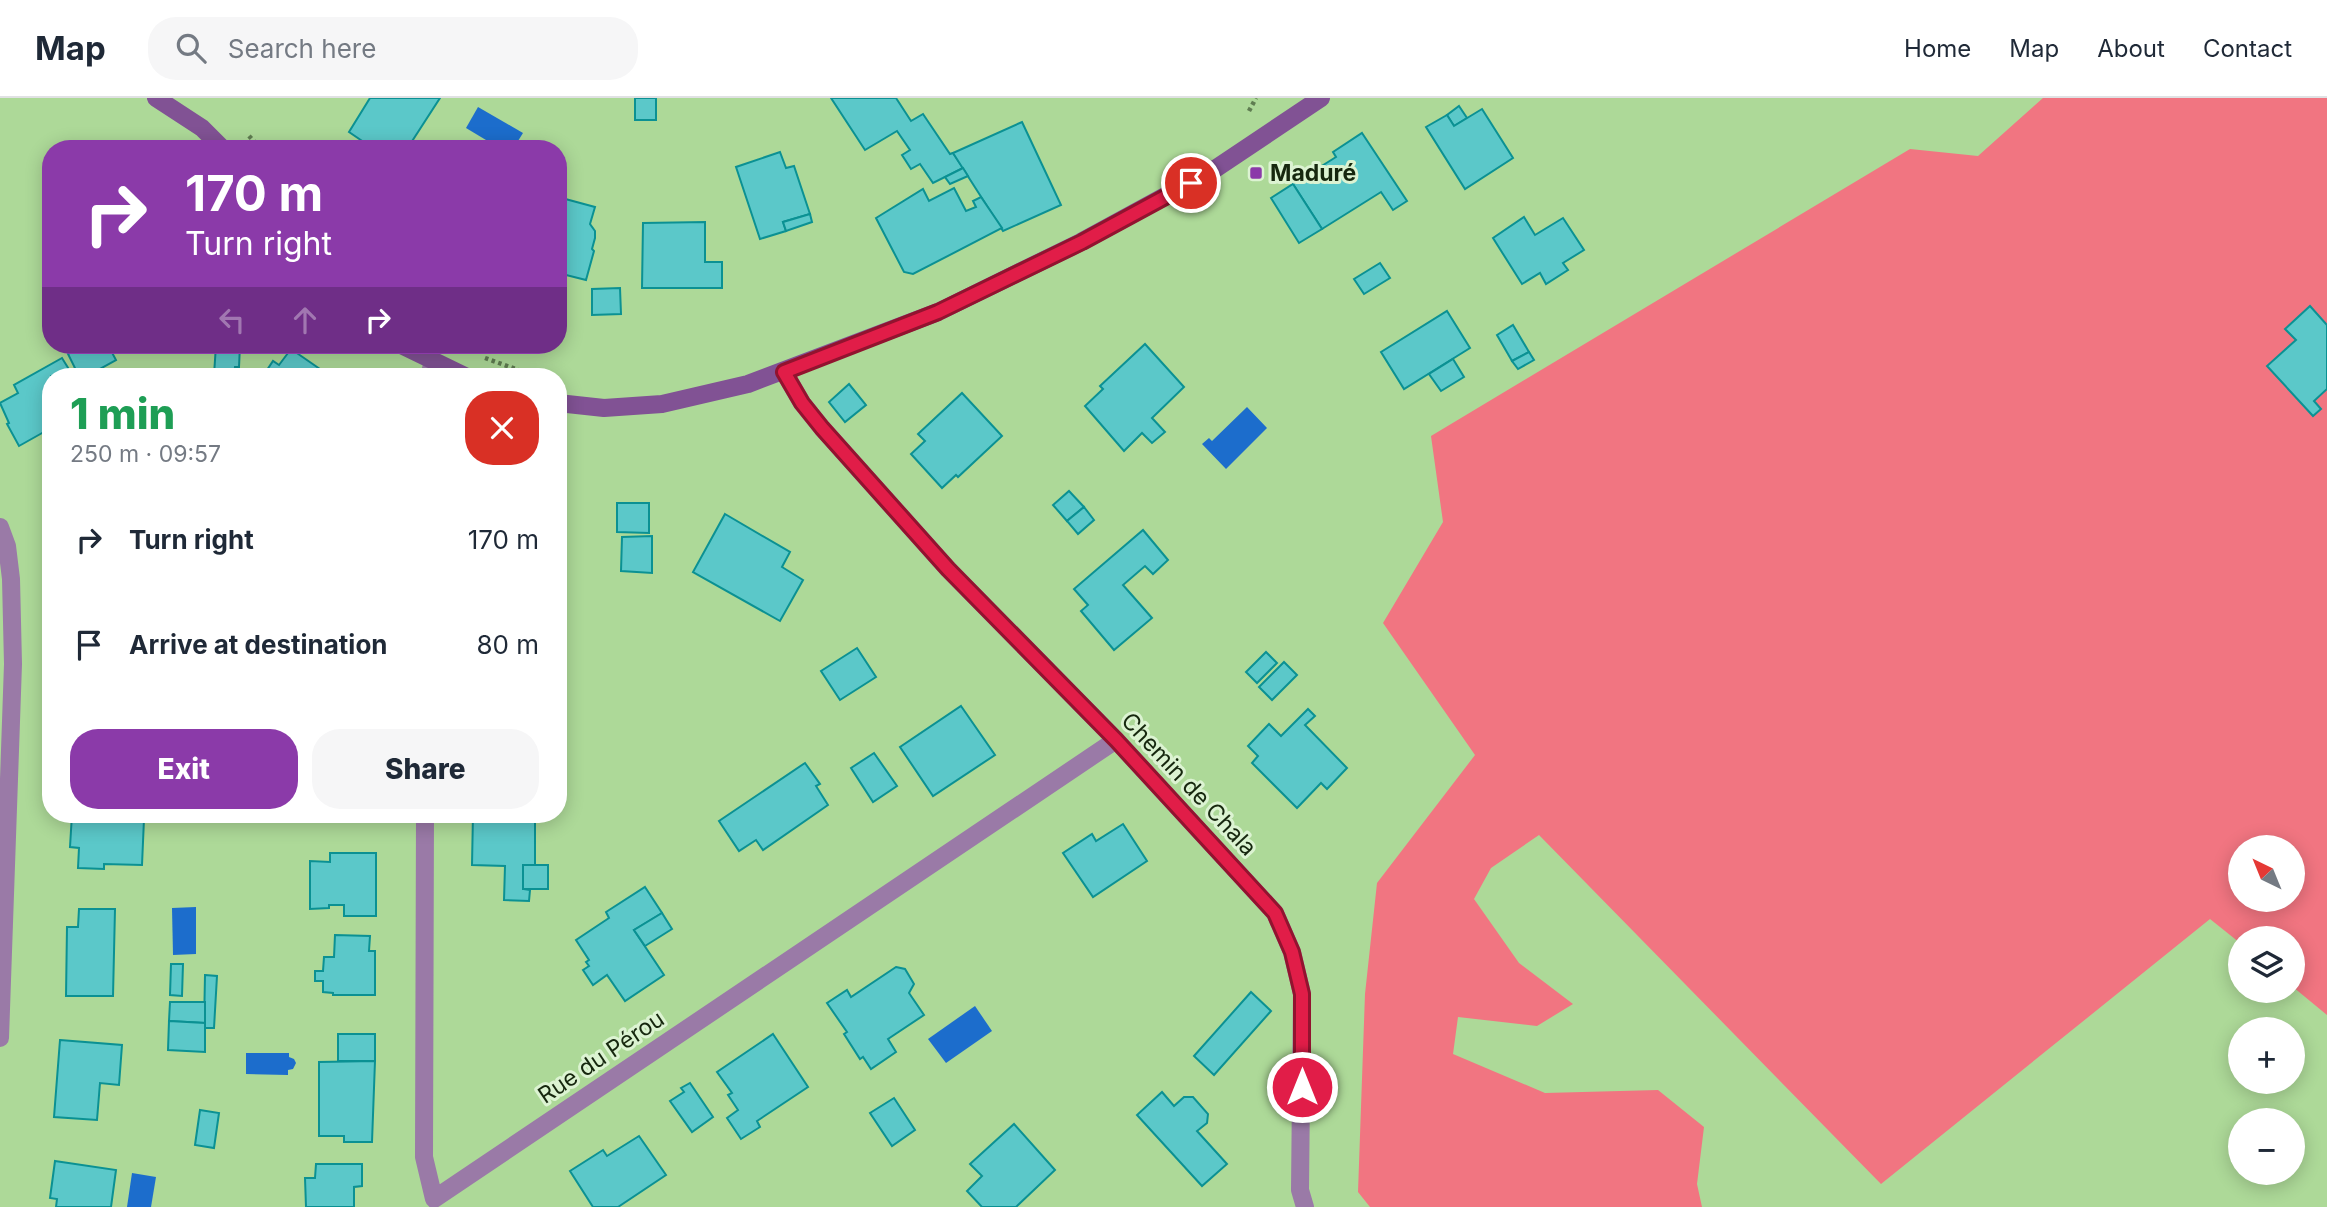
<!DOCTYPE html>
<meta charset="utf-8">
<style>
:root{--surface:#fff;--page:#f6f6f7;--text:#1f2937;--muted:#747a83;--line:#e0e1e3;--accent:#8b3aa9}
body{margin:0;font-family:Inter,sans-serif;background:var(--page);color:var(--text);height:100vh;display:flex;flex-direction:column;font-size:26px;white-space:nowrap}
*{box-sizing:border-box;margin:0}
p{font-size:23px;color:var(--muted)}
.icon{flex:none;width:38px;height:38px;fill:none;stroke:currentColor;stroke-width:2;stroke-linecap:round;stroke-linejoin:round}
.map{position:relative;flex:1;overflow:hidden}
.sheet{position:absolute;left:42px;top:270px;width:525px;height:455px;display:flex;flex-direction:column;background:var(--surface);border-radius:28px;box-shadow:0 4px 18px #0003}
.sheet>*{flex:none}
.guide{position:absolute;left:42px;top:42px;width:525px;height:214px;border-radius:28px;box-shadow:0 4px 18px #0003;background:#8b3aa9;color:#fff;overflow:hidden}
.needle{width:46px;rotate:317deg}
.tools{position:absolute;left:2228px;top:737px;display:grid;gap:14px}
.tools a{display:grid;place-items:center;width:77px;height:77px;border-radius:50%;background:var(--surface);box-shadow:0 4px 18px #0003;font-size:35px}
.pin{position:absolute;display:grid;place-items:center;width:60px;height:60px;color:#fff;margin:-30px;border:4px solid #fff;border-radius:50%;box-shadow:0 2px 7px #0007}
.me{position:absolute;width:77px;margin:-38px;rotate:0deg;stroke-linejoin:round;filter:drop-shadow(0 0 5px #0008)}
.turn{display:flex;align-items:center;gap:24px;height:147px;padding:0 28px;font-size:32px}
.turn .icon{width:91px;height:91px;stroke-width:2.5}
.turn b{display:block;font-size:49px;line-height:60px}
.lanes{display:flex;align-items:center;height:66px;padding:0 28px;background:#0003;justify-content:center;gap:35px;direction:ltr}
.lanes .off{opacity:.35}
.round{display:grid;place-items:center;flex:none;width:74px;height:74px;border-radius:28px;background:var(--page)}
.head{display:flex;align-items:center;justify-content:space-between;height:119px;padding:0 28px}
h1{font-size:42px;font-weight:800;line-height:52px;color:#1e9e55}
.cta{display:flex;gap:14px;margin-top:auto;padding:14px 28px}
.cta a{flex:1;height:80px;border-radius:28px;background:var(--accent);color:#fff;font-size:28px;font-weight:800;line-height:80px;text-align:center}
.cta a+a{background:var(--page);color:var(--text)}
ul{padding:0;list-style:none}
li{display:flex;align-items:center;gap:21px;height:105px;padding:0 28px}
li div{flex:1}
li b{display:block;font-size:26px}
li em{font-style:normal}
header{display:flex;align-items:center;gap:42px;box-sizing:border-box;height:98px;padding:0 35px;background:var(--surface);border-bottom:2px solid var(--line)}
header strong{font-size:33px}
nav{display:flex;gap:38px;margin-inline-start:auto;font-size:24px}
.search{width:490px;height:63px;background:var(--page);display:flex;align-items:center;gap:18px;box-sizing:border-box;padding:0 24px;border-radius:28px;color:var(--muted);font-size:26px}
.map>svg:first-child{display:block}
.green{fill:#f17581;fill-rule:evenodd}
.water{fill:#1c6dcc}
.building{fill:#5bc8c9;stroke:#0b9193;stroke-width:2}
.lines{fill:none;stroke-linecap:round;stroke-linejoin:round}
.path{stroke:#5f7d51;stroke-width:4.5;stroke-dasharray:3.5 3.5;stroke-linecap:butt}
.street{stroke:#9a7aa7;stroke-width:18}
.secondary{stroke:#815294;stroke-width:18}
.route-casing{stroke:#92132f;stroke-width:18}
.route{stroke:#e11d48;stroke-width:12}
.poi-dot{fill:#8b3aa9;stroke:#dcf3d2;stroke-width:2.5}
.labels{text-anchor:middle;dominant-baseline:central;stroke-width:6;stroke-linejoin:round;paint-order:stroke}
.poi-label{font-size:23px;font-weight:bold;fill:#16270e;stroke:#dcf3d2;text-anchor:start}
.street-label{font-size:23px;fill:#16270e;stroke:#dcf3d2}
</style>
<header>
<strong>Map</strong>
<div class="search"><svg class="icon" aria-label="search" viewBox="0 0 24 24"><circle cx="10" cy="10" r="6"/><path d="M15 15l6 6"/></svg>Search here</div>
<nav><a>Home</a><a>Map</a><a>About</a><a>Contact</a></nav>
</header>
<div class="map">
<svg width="2327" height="1109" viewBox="0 0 2327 1109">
<rect width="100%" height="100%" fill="#add998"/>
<path class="green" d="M 2043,0 L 2327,0 L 2327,917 L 2293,889 L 2292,840 L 2240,840 L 2240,845 L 2210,821 L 1881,1086 L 1539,737 L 1491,770 L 1474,801 L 1519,865 L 1573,906 L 1537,928 L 1458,919 L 1453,956 L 1545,995 L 1658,992 L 1704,1029 L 1697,1086 L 1702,1109 L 1370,1109 L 1358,1094 L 1365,896 L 1377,785 L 1475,657 L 1383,525 L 1443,424 L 1431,338 L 1910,51 L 1978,58 ZM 2240,749 L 2292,749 L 2292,802 L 2240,802 Z"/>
<g class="water">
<path d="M 478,9 L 523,35 L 513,51 L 501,51 L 466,30 Z"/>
<path d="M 1247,309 L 1267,330 L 1226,371 L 1202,346 L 1209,340 L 1212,343 Z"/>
<path d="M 196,809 L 196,856 L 173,857 L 172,810 Z"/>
<path d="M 975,908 L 992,933 L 946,965 L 928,941 Z"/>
<path d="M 246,955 L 289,955 L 289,959 L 294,961 L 296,965 L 293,971 L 288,972 L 288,977 L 246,976 Z"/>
<path d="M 132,1075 L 156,1079 L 151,1109 L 127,1109 Z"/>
</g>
<g class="building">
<path d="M 370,0 L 440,0 L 407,51 L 374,51 L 349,34 Z"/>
<rect x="635" y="0" width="21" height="22"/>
<path d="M 831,0 L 896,0 L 911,23 L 923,16 L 950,56 L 953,55 L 963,70 L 933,85 L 920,66 L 911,71 L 902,57 L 910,52 L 897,33 L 865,52 Z"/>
<path d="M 1459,8 L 1467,20 L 1454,28 L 1447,17 Z"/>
<path d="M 1482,11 L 1513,60 L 1465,91 L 1426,29 L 1447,17 L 1454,28 Z"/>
<path d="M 1022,24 L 1061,107 L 1003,133 L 953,55 Z"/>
<path d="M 1362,35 L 1407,103 L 1393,112 L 1381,94 L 1322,131 L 1293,86 L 1336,59 L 1333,54 Z"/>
<path d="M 780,54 L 786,70 L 794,68 L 810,116 L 783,124 L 786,133 L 760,141 L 736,69 Z"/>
<path d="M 963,70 L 968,78 L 950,86 L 945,79 Z"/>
<path d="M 1293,86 L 1322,131 L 1299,145 L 1271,100 Z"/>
<path d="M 954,90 L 966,113 L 976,109 L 973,103 L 981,99 L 1002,130 L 913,176 L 904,174 L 876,120 L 923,91 L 929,103 Z"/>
<path d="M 558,99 L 595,109 L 590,126 L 595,133 L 595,140 L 592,151 L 594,153 L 586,182 L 558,175 Z"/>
<path d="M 810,116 L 812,124 L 786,133 L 783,124 Z"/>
<path d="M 1524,119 L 1535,137 L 1563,120 L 1584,152 L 1563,165 L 1568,172 L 1546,186 L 1540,175 L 1522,186 L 1493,140 Z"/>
<path d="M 705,124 L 705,164 L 722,164 L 722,190 L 642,190 L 643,125 Z"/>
<path d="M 1380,165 L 1390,180 L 1364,196 L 1354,181 Z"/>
<path d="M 620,190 L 621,216 L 592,217 L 592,191 Z"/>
<path d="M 2310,208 L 2327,227 L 2327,291 L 2314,303 L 2321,311 L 2313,318 L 2267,268 L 2296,242 L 2285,231 Z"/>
<path d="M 1447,213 L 1470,250 L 1404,291 L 1381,254 Z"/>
<path d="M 1513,227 L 1529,254 L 1512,263 L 1497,237 Z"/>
<path d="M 1145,246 L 1184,289 L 1152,320 L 1165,334 L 1152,345 L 1142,335 L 1124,353 L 1085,308 L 1103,291 L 1100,288 Z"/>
<path d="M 85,247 L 108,247 L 116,262 L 100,271 L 104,278 L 51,278 L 51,330 L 19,348 L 7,326 L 9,325 L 0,305 L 18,295 L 14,287 L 62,260 L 70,273 L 75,270 L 68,256 Z"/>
<path d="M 216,247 L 240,247 L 239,269 L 235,269 L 234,278 L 214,277 Z"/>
<path d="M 291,251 L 330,278 L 263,278 L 273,263 L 279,267 Z"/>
<path d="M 1529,254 L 1534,262 L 1518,271 L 1512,263 Z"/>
<path d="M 1453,261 L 1464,279 L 1441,293 L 1429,276 Z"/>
<path d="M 849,286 L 866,307 L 845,324 L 829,304 Z"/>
<path d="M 962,295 L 1002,338 L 958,379 L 956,377 L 942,390 L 911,356 L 925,343 L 918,336 Z"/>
<path d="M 1069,393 L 1084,409 L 1067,423 L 1053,407 Z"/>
<path d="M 617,405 L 649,405 L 649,435 L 617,434 Z"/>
<path d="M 1084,409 L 1094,422 L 1078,436 L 1067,423 Z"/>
<path d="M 725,416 L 790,454 L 782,469 L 803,482 L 780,523 L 693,474 Z"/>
<path d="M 1143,432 L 1168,462 L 1153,476 L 1145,468 L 1123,487 L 1152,520 L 1114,552 L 1081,513 L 1088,507 L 1074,491 Z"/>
<path d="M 652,438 L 652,475 L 621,473 L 622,439 Z"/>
<path d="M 857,550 L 876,579 L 840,602 L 821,573 Z"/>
<path d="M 558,553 L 565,553 L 565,593 L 558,592 Z"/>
<path d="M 1266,554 L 1277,565 L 1257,585 L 1246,574 Z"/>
<path d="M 1284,564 L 1297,577 L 1272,602 L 1259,589 Z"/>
<path d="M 961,608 L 995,657 L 933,698 L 900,649 Z"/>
<path d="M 558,611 L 565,611 L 564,653 L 558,653 Z"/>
<path d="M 1308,611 L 1315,618 L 1305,627 L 1347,670 L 1327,691 L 1321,685 L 1297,710 L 1252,665 L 1258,658 L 1248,648 L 1269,626 L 1281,638 Z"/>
<path d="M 874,655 L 897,688 L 873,704 L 851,670 Z"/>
<path d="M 805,665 L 820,686 L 816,688 L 828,707 L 763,752 L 756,742 L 739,753 L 719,723 Z"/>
<path d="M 72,716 L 99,716 L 99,719 L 144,721 L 142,767 L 104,766 L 104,771 L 78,770 L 79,750 L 70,749 Z"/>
<path d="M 170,716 L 202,716 L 201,723 L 170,722 Z"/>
<path d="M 473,716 L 535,716 L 535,767 L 523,767 L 523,791 L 530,792 L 529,803 L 504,802 L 505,768 L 472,767 Z"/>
<path d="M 1123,726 L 1147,763 L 1093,799 L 1063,755 L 1092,736 L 1096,743 Z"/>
<path d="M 330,755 L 376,755 L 376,818 L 344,818 L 344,807 L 329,807 L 329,810 L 310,811 L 310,763 L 330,764 Z"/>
<rect x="523" y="767" width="25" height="24"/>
<path d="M 645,789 L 662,815 L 634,832 L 664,877 L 625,903 L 607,877 L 593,887 L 583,872 L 589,868 L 586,864 L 589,862 L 576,842 L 609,820 L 606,814 Z"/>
<path d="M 79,811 L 115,811 L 113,898 L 66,898 L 67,829 L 78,829 Z"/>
<path d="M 662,815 L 672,831 L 645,848 L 634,832 Z"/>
<path d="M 335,837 L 370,838 L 369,853 L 375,853 L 375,897 L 333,897 L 333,895 L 323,894 L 323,883 L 315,883 L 315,873 L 323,873 L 324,859 L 334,859 Z"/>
<path d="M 171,866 L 183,866 L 182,898 L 170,897 Z"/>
<path d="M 896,869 L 905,871 L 914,886 L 909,895 L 924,917 L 888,941 L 896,954 L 871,971 L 863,959 L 860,961 L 844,936 L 847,934 L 827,905 L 847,892 L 851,899 Z"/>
<path d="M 205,877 L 217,878 L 214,930 L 204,930 Z"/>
<path d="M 1251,894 L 1271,913 L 1214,977 L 1194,958 Z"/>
<path d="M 170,904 L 205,904 L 205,925 L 169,923 Z"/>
<path d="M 169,923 L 205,925 L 205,954 L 168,952 Z"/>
<rect x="338" y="936" width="37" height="27"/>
<path d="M 773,936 L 808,989 L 757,1023 L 760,1029 L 741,1041 L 727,1020 L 738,1012 L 728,997 L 732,995 L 717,974 Z"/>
<path d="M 60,942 L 122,947 L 119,987 L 100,985 L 97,1022 L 54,1019 Z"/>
<path d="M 375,963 L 372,1044 L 344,1044 L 344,1038 L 319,1038 L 319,964 Z"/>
<path d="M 690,985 L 713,1019 L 692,1034 L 670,1003 L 684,994 L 681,990 Z"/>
<path d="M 1162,994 L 1174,1008 L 1184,999 L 1193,999 L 1208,1016 L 1207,1025 L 1197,1033 L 1227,1066 L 1202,1088 L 1137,1017 Z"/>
<path d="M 894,1000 L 915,1032 L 892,1048 L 870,1015 Z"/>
<path d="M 200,1012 L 219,1015 L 214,1050 L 195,1047 Z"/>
<path d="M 1014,1026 L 1055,1072 L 1016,1109 L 982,1109 L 967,1093 L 982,1078 L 970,1066 Z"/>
<path d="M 639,1038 L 666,1077 L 618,1109 L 593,1109 L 570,1073 L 603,1052 L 607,1058 Z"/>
<path d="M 55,1063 L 116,1072 L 111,1109 L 56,1109 L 57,1101 L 50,1100 Z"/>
<path d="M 316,1066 L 362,1066 L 362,1088 L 354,1089 L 354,1109 L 306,1109 L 305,1080 L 315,1080 Z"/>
</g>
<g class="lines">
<g class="path">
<path d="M 1249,13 L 1256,0"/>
<path d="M 249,38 L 261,51"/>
<path d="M 485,260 L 535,278 L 550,278"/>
</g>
<g class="street">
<path d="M 784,274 L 802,305 L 822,330 L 948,471 L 1116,642 L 1275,815 L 1292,854 L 1302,896 L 1300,1092 L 1305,1109"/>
<path d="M 429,278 L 433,264"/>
<path d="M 0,429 L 7,448 L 11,481 L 13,566 L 0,940"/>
<path d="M 425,716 L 424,1059 L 434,1101 L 1116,642"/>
</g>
<g class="secondary">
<path d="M 156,0 L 202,30 L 223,51"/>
<path d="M 401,247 L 465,278"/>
<path d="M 558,305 L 604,310 L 662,306 L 748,286 L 938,214 L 1081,144 L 1215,71 L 1321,0"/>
</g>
</g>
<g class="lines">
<defs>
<path id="route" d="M 1191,85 L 1082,144 L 938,214 L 784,274 L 802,305 L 822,330 L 948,471 L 1116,642 L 1275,815 L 1292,854 L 1302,896 L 1302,989"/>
</defs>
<use href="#route" class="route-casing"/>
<use href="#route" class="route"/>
</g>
<rect class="poi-dot" x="1249" y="68" width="14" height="14" rx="3.5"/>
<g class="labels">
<g class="poi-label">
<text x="1270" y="75">Maduré</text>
</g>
<g class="street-label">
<text transform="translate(1189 686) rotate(47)">Chemin de Chala</text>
<text transform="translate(601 959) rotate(-34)">Rue du Pérou</text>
</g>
</g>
</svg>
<div class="tools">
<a><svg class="needle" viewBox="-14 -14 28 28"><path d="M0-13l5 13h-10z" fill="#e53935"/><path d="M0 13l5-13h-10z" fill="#747a83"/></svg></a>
<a><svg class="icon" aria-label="layers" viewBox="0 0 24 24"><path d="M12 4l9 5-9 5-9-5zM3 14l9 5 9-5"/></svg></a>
<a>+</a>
<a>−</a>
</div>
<div class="pin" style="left:1191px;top:85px;background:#d93025"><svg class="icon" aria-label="arrive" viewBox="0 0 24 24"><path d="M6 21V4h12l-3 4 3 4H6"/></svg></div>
<svg class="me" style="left:1302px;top:989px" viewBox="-20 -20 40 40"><circle r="17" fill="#e11d48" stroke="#fff" stroke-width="3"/><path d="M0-11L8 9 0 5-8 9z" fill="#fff"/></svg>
<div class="guide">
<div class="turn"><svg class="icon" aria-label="right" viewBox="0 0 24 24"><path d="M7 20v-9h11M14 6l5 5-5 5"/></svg><div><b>170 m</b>Turn right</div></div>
<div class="lanes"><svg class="icon off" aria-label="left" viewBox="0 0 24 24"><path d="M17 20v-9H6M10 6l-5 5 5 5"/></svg><svg class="icon off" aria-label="ahead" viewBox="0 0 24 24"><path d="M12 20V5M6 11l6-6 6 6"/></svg><svg class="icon" aria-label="right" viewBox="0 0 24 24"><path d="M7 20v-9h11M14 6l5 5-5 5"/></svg></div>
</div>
<section class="sheet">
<div class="head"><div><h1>1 min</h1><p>250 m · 09:57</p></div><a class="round" style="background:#d93025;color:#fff"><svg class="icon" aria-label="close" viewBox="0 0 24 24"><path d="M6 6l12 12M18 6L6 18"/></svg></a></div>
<ul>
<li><svg class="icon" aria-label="right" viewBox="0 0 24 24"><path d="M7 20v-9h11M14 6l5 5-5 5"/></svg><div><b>Turn right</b></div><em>170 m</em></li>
<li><svg class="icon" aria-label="arrive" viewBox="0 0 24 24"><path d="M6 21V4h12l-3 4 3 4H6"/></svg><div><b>Arrive at destination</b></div><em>80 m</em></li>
</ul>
<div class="cta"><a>Exit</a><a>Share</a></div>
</section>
</div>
